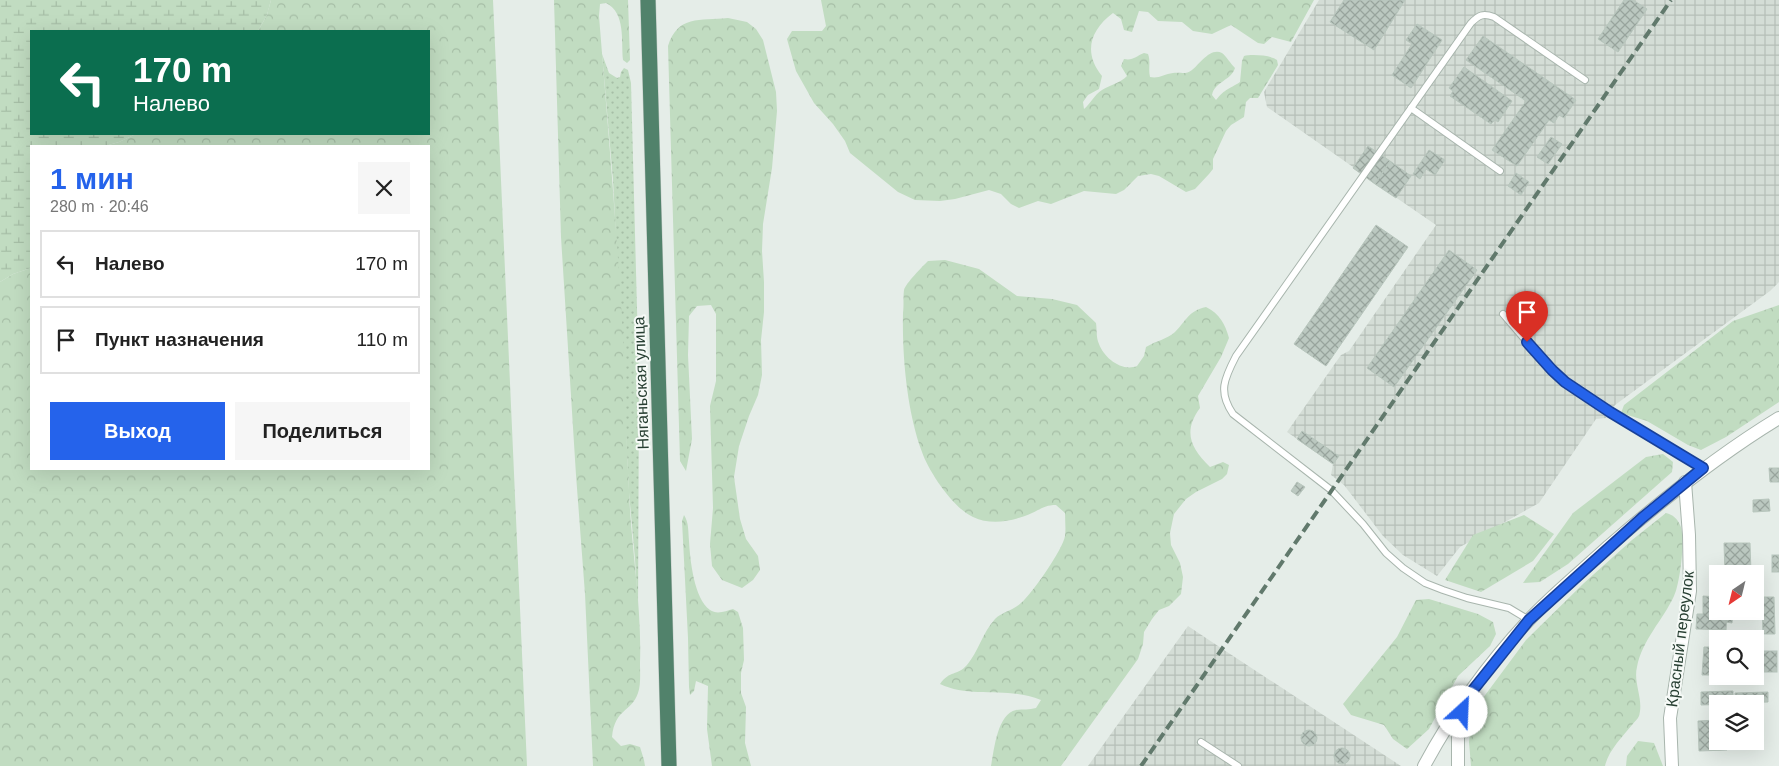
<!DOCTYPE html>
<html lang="ru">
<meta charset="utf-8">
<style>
:root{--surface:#fff;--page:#f6f6f6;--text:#222;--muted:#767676;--line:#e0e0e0;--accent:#2563eb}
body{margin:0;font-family:Arial,sans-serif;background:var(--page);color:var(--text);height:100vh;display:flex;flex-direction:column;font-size:19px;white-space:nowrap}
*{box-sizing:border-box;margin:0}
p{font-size:16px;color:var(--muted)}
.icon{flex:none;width:28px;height:28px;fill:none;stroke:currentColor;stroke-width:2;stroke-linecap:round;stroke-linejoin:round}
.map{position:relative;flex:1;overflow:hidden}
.drawer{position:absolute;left:30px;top:145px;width:400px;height:325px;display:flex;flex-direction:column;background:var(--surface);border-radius:0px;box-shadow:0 5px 20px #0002}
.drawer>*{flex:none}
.guide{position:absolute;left:30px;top:30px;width:400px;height:105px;border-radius:0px;box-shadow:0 5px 20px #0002;background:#0b6e4f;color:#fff;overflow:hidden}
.needle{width:32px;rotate:215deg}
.fabs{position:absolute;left:1709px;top:565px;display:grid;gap:10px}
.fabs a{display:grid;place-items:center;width:55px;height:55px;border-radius:0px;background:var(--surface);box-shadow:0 5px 20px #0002;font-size:25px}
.pin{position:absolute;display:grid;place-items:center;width:42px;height:42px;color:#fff;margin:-51px -21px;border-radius:50% 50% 50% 0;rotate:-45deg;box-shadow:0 0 5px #0007}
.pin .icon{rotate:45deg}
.me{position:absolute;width:55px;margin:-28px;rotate:25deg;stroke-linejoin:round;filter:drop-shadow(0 0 4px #0008)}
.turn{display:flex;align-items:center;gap:18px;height:105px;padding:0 20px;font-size:22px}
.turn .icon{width:65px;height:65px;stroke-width:2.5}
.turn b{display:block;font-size:35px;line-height:42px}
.round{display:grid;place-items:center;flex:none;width:52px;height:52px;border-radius:0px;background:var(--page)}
.head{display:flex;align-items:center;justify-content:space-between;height:85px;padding:0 20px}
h1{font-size:30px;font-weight:700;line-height:38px;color:var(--accent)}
.cta{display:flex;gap:10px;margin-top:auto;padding:10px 20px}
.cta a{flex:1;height:58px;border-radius:0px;background:var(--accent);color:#fff;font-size:20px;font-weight:700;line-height:58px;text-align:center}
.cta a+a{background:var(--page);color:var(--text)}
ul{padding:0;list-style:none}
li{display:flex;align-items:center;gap:15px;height:68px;margin:0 10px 8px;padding:0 10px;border:2px solid var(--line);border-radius:0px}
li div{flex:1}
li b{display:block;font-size:19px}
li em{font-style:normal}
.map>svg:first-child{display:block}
.industrial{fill:url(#industrial-grid)}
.grass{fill:url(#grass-dots)}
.forest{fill:url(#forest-crowns)}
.wetland{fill:url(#wetland-marsh)}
.building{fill:url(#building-cross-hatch);stroke:#b8c6bd}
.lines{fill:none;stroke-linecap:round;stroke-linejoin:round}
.service-casing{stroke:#a8b5ad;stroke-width:8}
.minor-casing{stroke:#a8b5ad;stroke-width:14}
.trunk-casing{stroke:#c2c9c5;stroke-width:16}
.service{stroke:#fff;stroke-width:6}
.minor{stroke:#fff;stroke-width:12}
.trunk{stroke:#51826b;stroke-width:15}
.rail{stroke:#61796c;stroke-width:4;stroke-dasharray:10 5;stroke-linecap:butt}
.route-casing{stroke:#184099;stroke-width:12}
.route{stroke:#2563eb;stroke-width:9}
.labels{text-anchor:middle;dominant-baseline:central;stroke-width:4;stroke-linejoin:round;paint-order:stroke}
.street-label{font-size:16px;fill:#263e31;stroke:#f6faf7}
</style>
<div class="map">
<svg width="1779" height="766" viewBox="0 0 1779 766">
<defs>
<pattern id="industrial-grid" width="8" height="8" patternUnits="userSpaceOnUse" patternTransform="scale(1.25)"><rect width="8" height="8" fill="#d4ddd6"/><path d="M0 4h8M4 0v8" fill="none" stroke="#b6bfb8"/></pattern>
<pattern id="grass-dots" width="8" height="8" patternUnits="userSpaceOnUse" patternTransform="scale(1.25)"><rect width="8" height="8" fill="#c1dcc1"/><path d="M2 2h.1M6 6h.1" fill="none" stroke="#a6bea6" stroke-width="1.8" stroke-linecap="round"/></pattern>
<pattern id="forest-crowns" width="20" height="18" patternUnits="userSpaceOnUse" patternTransform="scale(1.25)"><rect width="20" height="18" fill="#c1dcc1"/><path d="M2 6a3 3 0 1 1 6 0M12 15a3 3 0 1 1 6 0" fill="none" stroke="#a6bea6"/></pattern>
<pattern id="wetland-marsh" width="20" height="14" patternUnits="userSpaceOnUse" patternTransform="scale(1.25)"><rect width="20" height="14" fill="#c1dcc1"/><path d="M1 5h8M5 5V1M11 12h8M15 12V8" fill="none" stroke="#a6bea6"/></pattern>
<pattern id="building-cross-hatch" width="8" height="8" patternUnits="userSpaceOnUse" patternTransform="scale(1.25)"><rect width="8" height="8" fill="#bbc8c0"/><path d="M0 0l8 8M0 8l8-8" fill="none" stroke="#98a49d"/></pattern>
</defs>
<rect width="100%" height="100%" fill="#e5ede8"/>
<g class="industrial">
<path d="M 1319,0 L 1779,0 L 1779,282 L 1770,291 L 1615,405 L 1606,418 L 1596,419 L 1539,503 L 1460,547 L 1437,576 L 1403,555 L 1383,536 L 1344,485 L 1331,475 L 1333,464 L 1287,432 L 1341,355 L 1349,351 L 1436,225 L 1353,168 L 1353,167 L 1267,107 L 1264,92 Z"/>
<path d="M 1188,626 L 1221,648 L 1401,766 L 1088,766 Z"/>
</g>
<path class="grass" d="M 602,54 L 609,73 L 617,78 L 620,77 L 621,72 L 624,68 L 628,70 L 631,83 L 639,384 L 638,612 L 635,559 L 629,493 L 613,180 Z"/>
<g class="forest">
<path d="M 271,0 L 493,0 L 527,766 L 0,766 L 0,282 L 13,274 L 31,268 L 31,469 L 429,469 L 429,146 L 105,146 L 119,142 L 136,134 L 429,134 L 429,31 L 258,31 L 267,15 Z"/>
<path d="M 554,0 L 628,0 L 630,60 L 627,63 L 623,60 C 621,41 626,13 606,3 L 600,4 L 599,16 C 608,129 618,242 624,355 C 626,400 626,445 629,490 C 631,548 642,606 640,663 C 640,672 641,685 638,693 C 631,713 615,708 612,737 L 621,746 L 630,744 L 640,747 L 644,760 L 645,766 L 593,766 L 585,594 L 576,475 L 561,237 Z"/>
<path d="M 821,0 L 1314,0 L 1291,42 L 1272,37 L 1264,44 L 1258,43 L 1231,25 L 1212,34 L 1193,31 L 1182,22 L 1158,21 L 1148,12 L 1139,11 L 1132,32 L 1124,30 L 1121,19 L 1113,13 C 1090,30 1083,53 1102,76 L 1099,89 L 1088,95 L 1083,102 L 1084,109 C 1091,103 1094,95 1102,90 C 1110,85 1120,83 1127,76 L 1121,66 L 1124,59 C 1133,61 1136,56 1144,53 L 1148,54 C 1151,62 1148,68 1150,77 C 1159,79 1164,74 1173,73 C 1180,72 1186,75 1192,70 C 1199,65 1210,47 1222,53 C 1226,56 1231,64 1235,68 C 1231,81 1215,81 1212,95 L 1216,100 C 1226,88 1228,90 1240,82 L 1242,61 L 1244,56 C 1251,54 1271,55 1277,60 L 1278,65 L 1258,98 L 1250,98 L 1246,102 L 1244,117 L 1231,125 L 1226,131 L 1213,159 L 1213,169 L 1209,174 L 1195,189 L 1186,192 L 1159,176 L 1151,174 L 1138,176 L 1124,190 L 1116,194 L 1084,191 L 1051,204 L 1038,201 L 1019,208 L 1011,204 L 1001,194 L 989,190 L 955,199 L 940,201 L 915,200 L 898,192 L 850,153 L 845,141 L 833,124 L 814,103 L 796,71 L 787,39 L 792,31 L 822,31 L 826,26 Z"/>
<path d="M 728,18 L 747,22 L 756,29 L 763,40 L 776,92 L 777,111 L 772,168 L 763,224 L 762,251 L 764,282 L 764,312 L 761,340 L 762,375 L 758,395 L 749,416 L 739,446 L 734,477 L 740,519 L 746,539 L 758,556 L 760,570 L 753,580 L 742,588 L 722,580 L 712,566 L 710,544 L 713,508 L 710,406 L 716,381 L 716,314 L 711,305 L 697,306 L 689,316 L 688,355 L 692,439 L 686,471 L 680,461 L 668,46 C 678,15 699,21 728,18 Z"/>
<path d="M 945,260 L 979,269 L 1017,296 L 1052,299 L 1077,305 L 1096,323 C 1097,329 1096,338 1099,344 C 1104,358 1122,372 1137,366 L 1144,356 L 1146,347 C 1156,341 1167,339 1175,332 C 1187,320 1188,311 1206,307 C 1220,314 1225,324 1229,338 L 1221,357 L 1198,396 L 1200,408 C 1183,431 1190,448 1210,467 L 1223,462 L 1229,465 L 1227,474 L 1222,479 L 1196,492 L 1186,499 L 1174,514 L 1170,533 L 1171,545 L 1180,563 L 1183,577 L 1181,594 L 1169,606 L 1159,610 L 1152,619 L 1144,632 L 1143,644 L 1138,659 L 1061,766 L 991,766 C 994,751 997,714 1016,710 C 1023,709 1029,710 1036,708 L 1041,700 C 1009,686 971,699 940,684 C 950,670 957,676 967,665 C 978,652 983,632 995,619 C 1002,612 1014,610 1021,603 C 1032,594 1063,549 1065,536 C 1066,529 1065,521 1065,513 L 1056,505 C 1045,505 1041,509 1032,513 C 1014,521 992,526 973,517 C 953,508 929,472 922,452 C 907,412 902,356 903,313 C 904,306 903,297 904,290 C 906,283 922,267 928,261 Z"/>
<path d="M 1779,305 L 1779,402 L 1726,437 L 1701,450 L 1688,445 L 1647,421 L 1621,413 L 1624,405 L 1733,321 Z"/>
<path d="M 1663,454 L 1673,462 L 1672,472 L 1568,564 L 1540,582 L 1523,583 L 1573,513 L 1646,457 Z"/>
<path d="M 1666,513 C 1673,515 1677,518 1680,525 C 1686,536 1680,584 1674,596 C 1663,620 1642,640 1637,667 C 1633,683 1644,699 1639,716 C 1638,719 1634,722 1632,725 C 1623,736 1608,751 1605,766 L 1471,766 L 1469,742 L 1471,723 L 1480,702 L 1526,640 L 1584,583 L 1632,540 Z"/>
<path d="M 684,515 C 689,523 688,531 689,541 C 690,559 694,599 710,610 C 717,615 726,611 733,609 L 738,612 L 743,628 L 744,660 L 741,673 L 741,693 L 746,707 L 745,743 L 751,766 L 712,766 L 707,729 L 708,686 L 696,681 L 694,691 L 690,695 L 689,687 L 688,638 L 682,521 Z"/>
<path d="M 1524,515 L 1554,534 L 1533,561 L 1481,592 L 1445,580 L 1473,535 Z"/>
<path d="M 1429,599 L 1478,614 L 1493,622 L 1496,634 L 1490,646 L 1458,676 L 1429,729 L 1407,749 L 1393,739 L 1384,725 L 1351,715 L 1343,704 L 1397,637 L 1416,600 Z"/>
<path d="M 1638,741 L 1654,743 L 1663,766 L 1626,766 L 1627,756 Z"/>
</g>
<path class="wetland" d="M 0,0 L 271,0 L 267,15 L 258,31 L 31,31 L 31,134 L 136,134 L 119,142 L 105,146 L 31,146 L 31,268 L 13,274 L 0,282 Z"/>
<g class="building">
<path d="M 1344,0 L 1405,0 L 1374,50 L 1330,22 Z"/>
<path d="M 1624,0 L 1633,0 L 1647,9 L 1618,52 L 1598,39 Z"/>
<path d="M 1417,24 L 1442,40 L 1411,88 L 1392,75 L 1412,44 L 1406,40 Z"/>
<path d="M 1483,36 L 1576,100 L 1564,118 L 1559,115 L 1554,123 L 1549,120 L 1517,166 L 1492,150 L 1526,101 L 1466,60 Z"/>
<path d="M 1464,67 L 1512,101 L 1498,122 L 1495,120 L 1491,124 L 1450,96 L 1453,91 L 1449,88 Z"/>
<path d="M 1551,137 L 1562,144 L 1548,164 L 1537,157 Z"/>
<path d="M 1368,146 L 1390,161 L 1375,184 L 1353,168 Z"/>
<path d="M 1429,150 L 1445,160 L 1435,175 L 1426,169 L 1420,179 L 1413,174 Z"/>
<path d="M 1390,161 L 1411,176 L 1396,198 L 1375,184 Z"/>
<path d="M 1516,173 L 1529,182 L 1521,195 L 1508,186 Z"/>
<path d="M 1376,225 L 1408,247 L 1326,366 L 1294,344 Z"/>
<path d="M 1449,250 L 1477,270 L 1394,387 L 1367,368 Z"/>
<path d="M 1302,431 L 1339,456 L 1333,464 L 1297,439 Z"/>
<path d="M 1769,468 L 1779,468 L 1779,482 L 1770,482 Z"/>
<path d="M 1297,482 L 1305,487 L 1298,496 L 1291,491 Z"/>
<path d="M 1769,499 L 1770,511 L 1753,512 L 1753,500 Z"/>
<path d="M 1724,543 L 1750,543 L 1751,574 L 1725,574 Z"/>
<rect x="1772" y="555" width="7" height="17"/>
<path d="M 1703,596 L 1718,597 L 1718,611 L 1727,611 L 1726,630 L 1696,629 L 1697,614 L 1703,614 Z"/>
<path d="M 1762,597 L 1774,597 L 1775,634 L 1763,634 Z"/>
<path d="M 1727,611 L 1733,611 L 1732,623 L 1726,622 Z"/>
<path d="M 1704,647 L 1718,647 L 1718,675 L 1702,675 Z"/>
<rect x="1760" y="651" width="17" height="21"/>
<path d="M 1733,691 L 1733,704 L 1701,705 L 1701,692 Z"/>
<path d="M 1768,692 L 1768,702 L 1736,703 L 1735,693 Z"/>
<path d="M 1718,720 L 1718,741 L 1727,741 L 1727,750 L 1699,751 L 1698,721 Z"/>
<circle cx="1309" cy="738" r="8"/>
<circle cx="1342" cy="756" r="8"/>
</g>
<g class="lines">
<defs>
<g id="service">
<path d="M 1411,108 L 1500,171"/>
<path d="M 1503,314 L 1552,371 L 1565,382 L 1610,412 L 1703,468"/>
<path d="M 1529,620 L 1509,608 L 1467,598 L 1443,590 L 1425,583 L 1403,568 L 1386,553 L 1363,524 L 1331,490 L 1233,414 C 1218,392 1224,379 1236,356 L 1471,23 C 1479,15 1483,13 1494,17 L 1585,80"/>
<path d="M 1201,742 L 1238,766"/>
</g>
<g id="minor">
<path d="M 1424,766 C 1452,714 1488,664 1528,621 C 1552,595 1583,570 1609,546 C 1663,499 1718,455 1779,418"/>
<path d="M 1458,766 L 1458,738 L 1463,710"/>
<path d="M 1672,766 L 1670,718 L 1690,591 L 1689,535 L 1685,482"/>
</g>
<path id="trunk" d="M 648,0 L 669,766"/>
</defs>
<use href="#service" class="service-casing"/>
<use href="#minor" class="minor-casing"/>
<use href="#trunk" class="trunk-casing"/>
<use href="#service" class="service"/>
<use href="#minor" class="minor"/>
<use href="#trunk" class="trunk"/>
<path class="rail" d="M 1141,766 L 1671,0"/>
</g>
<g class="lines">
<defs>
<path id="route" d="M 1462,712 L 1465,700 L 1529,620 L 1642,518 L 1703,468 L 1610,412 L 1565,382 L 1552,370 L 1527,342"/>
</defs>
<use href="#route" class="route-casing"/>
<use href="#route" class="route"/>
</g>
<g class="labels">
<g class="street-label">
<text transform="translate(641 383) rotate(-92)">Няганьская улица</text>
<text transform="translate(1680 639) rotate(-83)">Красный переулок</text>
</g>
</g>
</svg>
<div class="fabs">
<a><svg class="needle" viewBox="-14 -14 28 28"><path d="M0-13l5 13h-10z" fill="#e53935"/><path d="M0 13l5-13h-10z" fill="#767676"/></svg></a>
<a><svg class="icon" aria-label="search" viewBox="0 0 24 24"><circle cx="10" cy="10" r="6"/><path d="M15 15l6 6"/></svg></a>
<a><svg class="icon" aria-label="layers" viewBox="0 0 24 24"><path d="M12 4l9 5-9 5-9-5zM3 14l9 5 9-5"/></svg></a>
</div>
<div class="pin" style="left:1527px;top:342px;background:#d93025"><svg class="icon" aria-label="arrive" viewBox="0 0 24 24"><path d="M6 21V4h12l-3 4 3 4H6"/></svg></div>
<svg class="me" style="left:1462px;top:712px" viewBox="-20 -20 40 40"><circle r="19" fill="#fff"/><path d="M0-13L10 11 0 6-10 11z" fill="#2563eb"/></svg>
<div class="guide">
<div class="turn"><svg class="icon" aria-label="left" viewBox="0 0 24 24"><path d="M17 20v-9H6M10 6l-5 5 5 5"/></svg><div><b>170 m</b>Налево</div></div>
</div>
<section class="drawer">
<div class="head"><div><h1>1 мин</h1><p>280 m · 20:46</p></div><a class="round"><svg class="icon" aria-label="close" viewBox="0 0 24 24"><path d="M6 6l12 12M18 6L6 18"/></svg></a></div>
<ul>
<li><svg class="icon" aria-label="left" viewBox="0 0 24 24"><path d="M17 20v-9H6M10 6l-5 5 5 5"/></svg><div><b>Налево</b></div><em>170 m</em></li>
<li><svg class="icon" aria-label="arrive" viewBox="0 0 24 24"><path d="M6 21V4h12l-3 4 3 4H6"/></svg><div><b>Пункт назначения</b></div><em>110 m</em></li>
</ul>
<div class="cta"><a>Выход</a><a>Поделиться</a></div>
</section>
</div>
